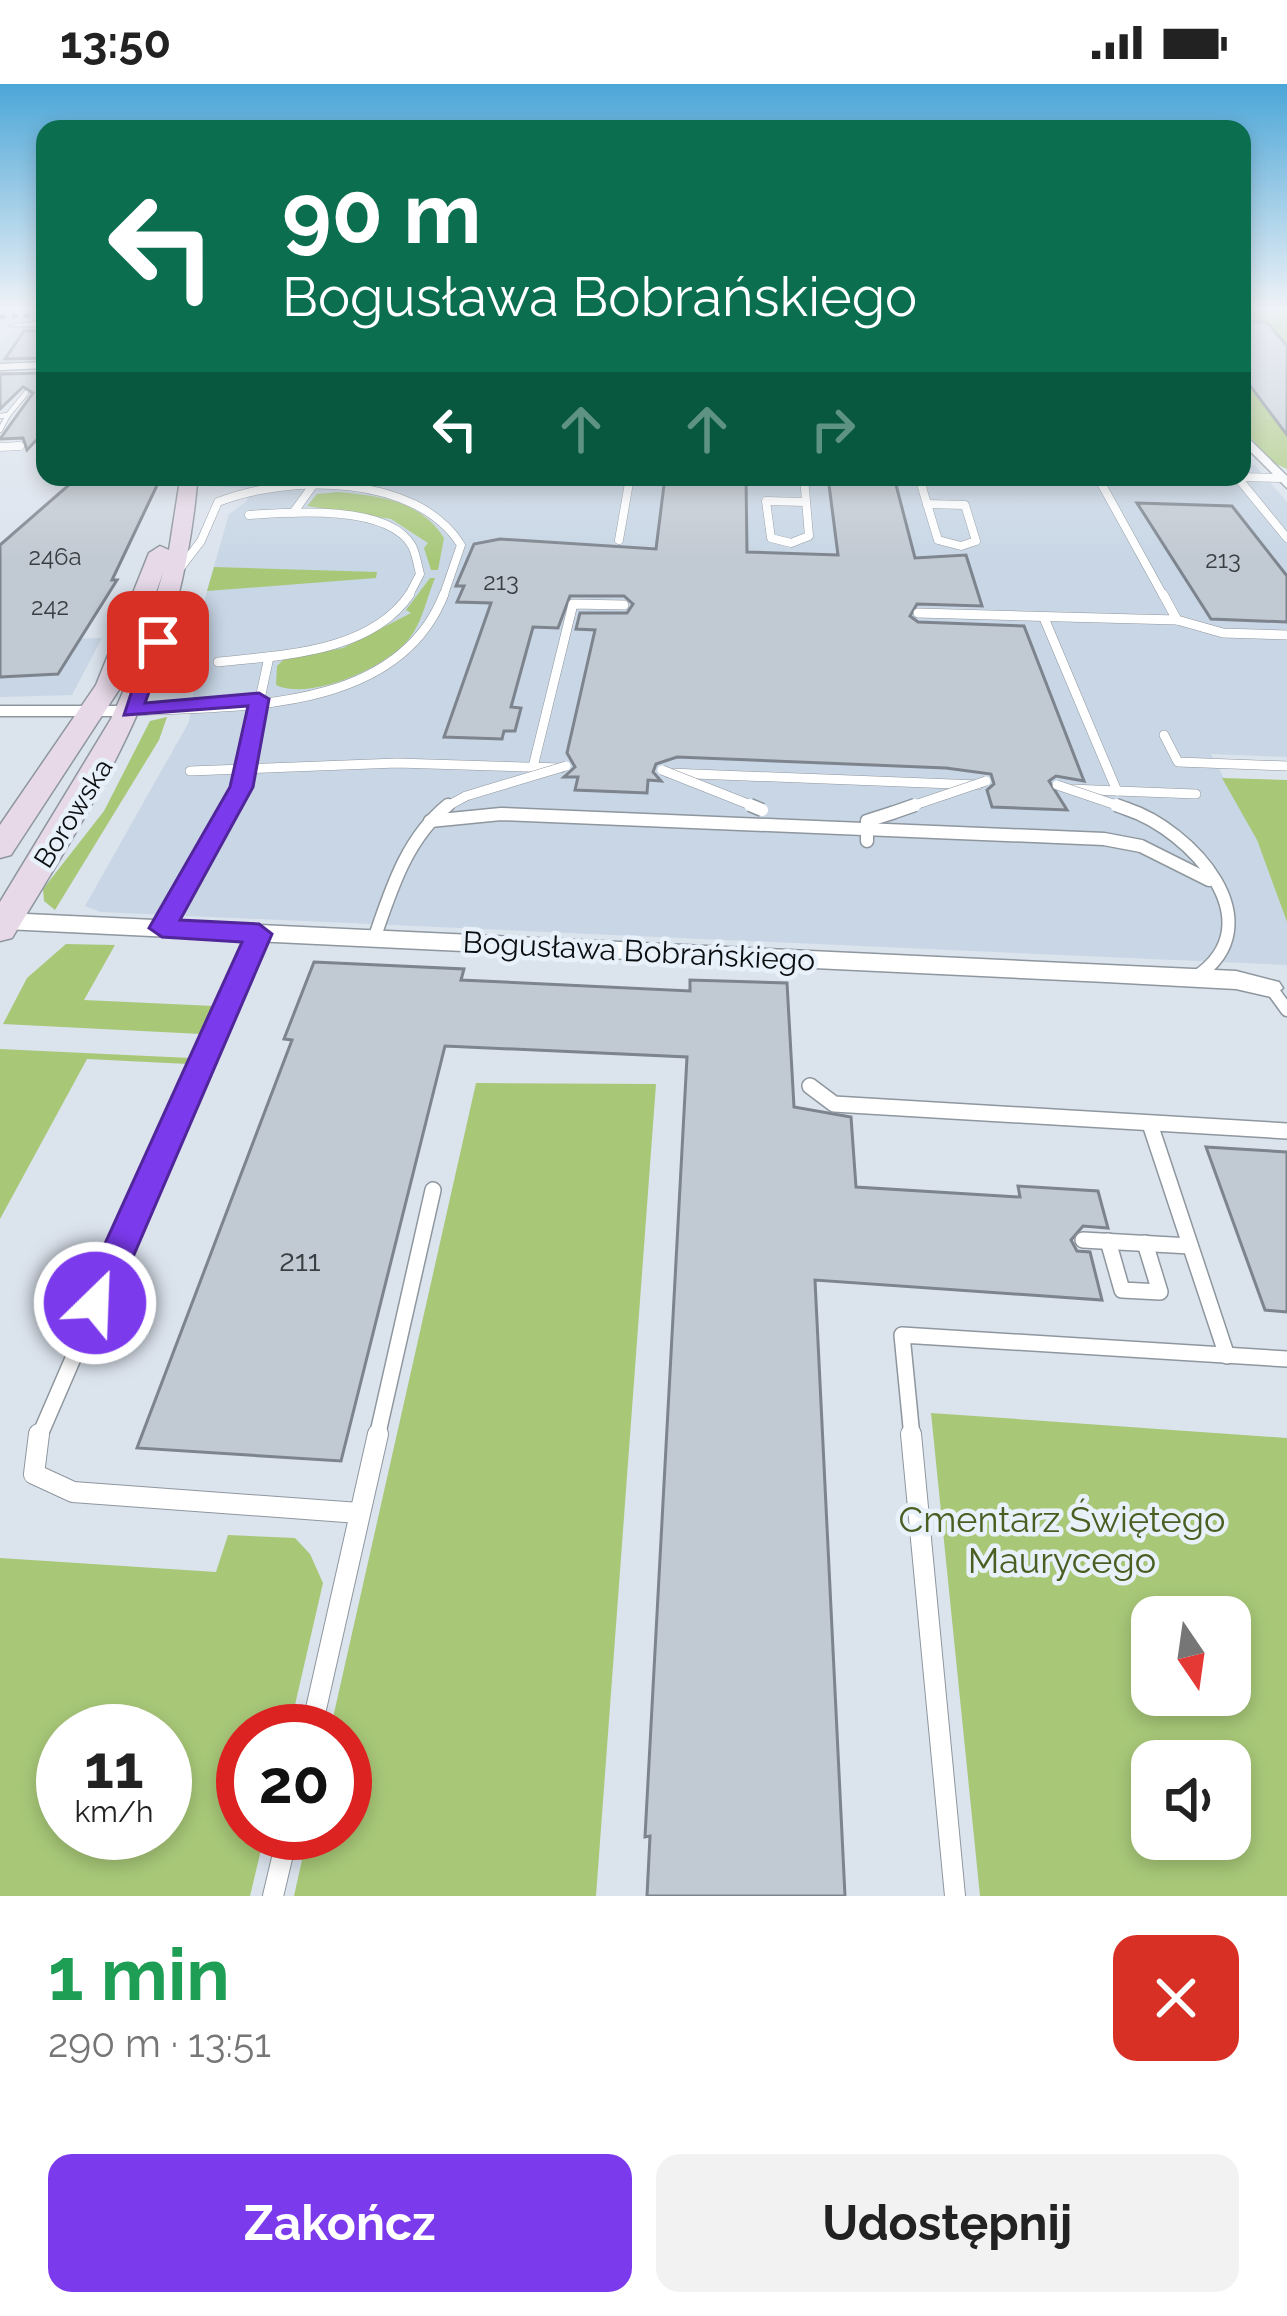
<!DOCTYPE html>
<html lang="pl">
<meta charset="utf-8">
<style>
:root{--surface:#fff;--page:#f2f2f2;--text:#222;--muted:#767676;--accent:#7c3aed}
body{margin:0;font-family:Raleway,sans-serif;background:var(--page);color:var(--text);height:100vh;display:flex;flex-direction:column;font-size:45px;white-space:nowrap}
*{box-sizing:border-box;margin:0}
p{font-size:39px;color:var(--muted)}
.icon{flex:none;width:66px;height:66px;fill:none;stroke:currentColor;stroke-width:2;stroke-linecap:round;stroke-linejoin:round}
.map{position:relative;height:1812px;overflow:hidden}
.panel{display:flex;flex-direction:column;background:var(--surface);flex:1}
.panel>*{flex:none}
.top-card{position:absolute;left:36px;top:36px;width:1215px;height:366px;border-radius:24px;box-shadow:0 6px 18px #0003;background:#0b6e4f;color:#fff;overflow:hidden}
.needle{width:78px;rotate:167deg}
.controls{position:absolute;left:1131px;top:1512px;display:grid;gap:24px}
.controls a{display:grid;place-items:center;width:120px;height:120px;border-radius:24px;background:var(--surface);box-shadow:0 6px 18px #0003;font-size:60px}
.speed{position:absolute;left:36px;top:1620px;display:flex;gap:24px;font-size:60px;font-weight:700;text-align:center}
.speed>*{display:grid;place-content:center;width:156px;height:156px;border-radius:50%;background:var(--surface);box-shadow:0 6px 18px #0003;line-height:1}
.speed small{font-size:30px;font-weight:400}
.speed .limit{border:18px solid #d22;background:#fff;color:#111}
.pin{position:absolute;display:grid;place-items:center;width:102px;height:102px;color:#fff;margin:-51px;border-radius:24px;box-shadow:0 6px 18px #0006}
.me{position:absolute;width:132px;margin:-66px;rotate:24deg;stroke-linejoin:round;filter:drop-shadow(0 0 9px #0008)}
.turn{display:flex;align-items:center;gap:42px;height:252px;padding:0 48px;font-size:54px}
.turn .icon{width:156px;height:156px;stroke-width:2.5}
.turn b{display:block;font-size:84px;line-height:102px}
.lanes{display:flex;align-items:center;height:114px;padding:0 48px;background:#0003;justify-content:center;gap:60px;direction:ltr}
.lanes .off{opacity:.35}
.round{display:grid;place-items:center;flex:none;width:126px;height:126px;border-radius:24px;background:var(--page)}
.summary{display:flex;align-items:center;justify-content:space-between;height:204px;padding:0 48px}
h1{font-size:72px;font-weight:700;line-height:90px;color:#1e9e55}
.action{display:flex;gap:24px;margin-top:auto;padding:24px 48px}
.action a{flex:1;height:138px;border-radius:24px;background:var(--accent);color:#fff;font-size:48px;font-weight:700;line-height:138px;text-align:center}
.action a+a{background:var(--page);color:var(--text)}
.status{display:flex;justify-content:space-between;align-items:center;height:84px;padding:0 60px;background:var(--surface);direction:ltr}
.status svg{height:33px;fill:currentColor}
.map>svg:first-child{display:block}
.built{fill:#c8d6e5}
.green{fill:#a8c878;fill-rule:evenodd}
.building{fill:#c1c9d2;stroke:#7d848d;stroke-width:3}
.lines{fill:none;stroke-linecap:round;stroke-linejoin:round}
.lane-far5-casing{stroke:#8e969e;stroke-width:6}
.lane-far4-casing{stroke:#8e969e;stroke-width:9}
.lane-far3-casing{stroke:#8e969e;stroke-width:10}
.lane-far2-casing{stroke:#8e969e;stroke-width:15}
.lane-far1-casing{stroke:#8e969e;stroke-width:18}
.lane-casing{stroke:#8e969e;stroke-width:22}
.street-casing{stroke:#8e969e;stroke-width:3}
.secondary-casing{stroke:#8e969e;stroke-width:3}
.lane-far5{stroke:#fff;stroke-width:4.5}
.lane-far4{stroke:#fff;stroke-width:8}
.lane-far3{stroke:#fff;stroke-width:9}
.lane-far2{stroke:#fff;stroke-width:12}
.lane-far1{stroke:#fff;stroke-width:15}
.lane{stroke:#fff;stroke-width:20}
.street{fill:#fff;fill-rule:evenodd}
.secondary{fill:#e7d9e8;fill-rule:evenodd}
.rail{stroke:#33373b;stroke-width:4.5;stroke-dasharray:6 6;stroke-linecap:butt}
.lane-bridge-far1-casing{stroke:#8e969e;stroke-width:10;stroke-linecap:butt}
.lane-bridge-casing{stroke:#8e969e;stroke-width:15;stroke-linecap:butt}
.lane-bridge-far1{stroke:#fff;stroke-width:9}
.lane-bridge{stroke:#fff;stroke-width:12}
.route{fill:#7c3aed;stroke:#51269a;stroke-width:3}
.labels{text-anchor:middle;dominant-baseline:central;stroke-width:9;stroke-linejoin:round;paint-order:stroke}
.number-label{font-size:24px;fill:#393e42}
.far-street-label{font-size:27px;fill:#0c0f12;stroke:#e8f1fa}
.street-label{font-size:30px;fill:#0c0f12;stroke:#e8f1fa}
.near-number-label{font-size:30px;fill:#393e42}
.near-park-label{font-size:36px;fill:#495f21;stroke:#e8f1fa}
</style>
<div class="status"><b>13:50</b><svg viewBox="0 0 49 12"><path d="M0 12V9h3v3zM5 12V6h3v6zM10 12V3h3v9zM15 12V0h3v12zM26 1h20v11H26zM47 4h2v5h-2z"/></svg></div>
<div class="map">
<svg width="1287" height="1812" viewBox="0 0 1287 1812">
<rect width="100%" height="100%" fill="#dbe3ed"/>
<g class="built">
<path d="M 0,223 L 45,223 L 45,279 L 0,281 L 0,262 L 13,243 L 26,242 L 0,242 Z"/>
<path d="M 1242,381 L 1255,381 L 1287,418 L 1287,673 L 1211,670 L 1257,756 L 1287,838 L 1287,881 L 101,828 L 85,822 L 189,638 L 197,585 L 189,585 L 207,507 L 229,430 L 247,417 L 250,404 L 205,402 L 208,393 L 1242,393 Z"/>
<path d="M 102,554 L 72,611 L 0,613 L 0,574 L 14,556 Z"/>
</g>
<g class="green">
<path d="M 1242,223 L 1287,223 L 1287,385 L 1272,378 L 1242,344 Z"/>
<path d="M 339,408 C 380,412 421,417 444,454 L 438,486 L 431,486 L 424,464 L 428,459 L 391,435 L 307,422 L 317,410 Z"/>
<path d="M 214,483 L 377,488 L 376,494 L 207,507 Z"/>
<path d="M 430,494 L 435,494 C 427,513 422,540 408,556 C 385,584 310,617 276,601 L 277,582 L 284,575 L 343,564 L 411,529 L 406,526 Z"/>
<path d="M 167,633 L 159,656 L 55,826 L 44,817 L 43,805 L 104,727 L 150,637 Z"/>
<path d="M 1222,694 L 1287,696 L 1287,838 L 1257,756 Z"/>
<path d="M 66,860 L 115,861 L 84,916 L 214,922 L 201,950 L 3,940 L 27,894 Z"/>
<path d="M 0,965 L 190,974 L 188,980 L 87,975 L 0,1135 Z"/>
<path d="M 476,999 L 656,1000 L 596,1812 L 294,1812 L 308,1749 L 345,1749 L 345,1647 L 330,1647 Z"/>
<path d="M 931,1329 L 1287,1354 L 1287,1812 L 980,1812 ZM 1230,1533 L 1230,1611 L 1152,1611 L 1152,1533 ZM 1152,1677 L 1230,1677 L 1230,1755 L 1152,1755 Z"/>
<path d="M 228,1451 L 295,1454 L 310,1470 L 323,1499 L 289,1647 L 243,1647 L 243,1749 L 265,1749 L 250,1812 L 0,1812 L 0,1474 L 216,1488 ZM 63,1647 L 165,1647 L 165,1749 L 63,1749 Z"/>
</g>
<g class="building">
<path d="M 1242,237 L 1267,238 L 1287,262 L 1287,351 L 1242,291 Z"/>
<path d="M 24,247 L 45,247 L 45,274 L 5,275 Z"/>
<path d="M 45,289 L 45,347 L 27,366 L 23,354 L 0,355 L 33,309 L 23,303 L 0,325 L 0,290 Z"/>
<path d="M 78,393 L 161,393 L 112,496 L 117,496 L 58,590 L 0,593 L 0,461 Z"/>
<path d="M 665,393 L 746,393 L 747,468 L 838,471 L 828,393 L 894,393 L 915,474 L 966,471 L 982,522 L 917,520 L 910,532 L 918,538 L 1024,542 L 1084,697 L 1056,692 L 1049,697 L 1067,726 L 992,723 L 987,706 L 994,700 L 991,690 L 946,684 L 677,673 L 656,680 L 653,688 L 661,697 L 648,696 L 647,709 L 575,706 L 578,693 L 564,693 L 575,683 L 567,669 L 595,546 L 576,545 L 580,529 L 627,529 L 633,520 L 624,512 L 570,512 L 558,544 L 533,543 L 511,623 L 521,624 L 515,647 L 504,647 L 502,655 L 444,653 L 491,519 L 457,518 L 464,502 L 456,502 L 474,460 L 500,455 L 656,465 Z"/>
<path d="M 1137,419 L 1232,422 L 1287,492 L 1287,538 L 1211,535 Z"/>
<path d="M 314,878 L 464,885 L 461,896 L 690,907 L 690,896 L 787,899 L 794,1023 L 851,1033 L 856,1103 L 1020,1113 L 1018,1102 L 1098,1107 L 1108,1144 L 1083,1142 L 1071,1156 L 1077,1167 L 1090,1168 L 1102,1216 L 815,1196 L 845,1812 L 647,1812 L 650,1752 L 645,1753 L 687,973 L 445,962 L 341,1377 L 137,1364 L 292,956 L 284,955 Z"/>
<path d="M 1206,1063 L 1287,1068 L 1287,1228 L 1265,1226 Z"/>
</g>
<g class="lines">
<defs>
<g id="lane-far5">
<path d="M 0,332 L 8,331 L 26,309"/>
<path d="M 0,346 L 8,331"/>
</g>
<g id="lane-far4">
<path d="M 0,363 L 20,362"/>
<path d="M 804,393 L 809,452 L 791,459 L 771,454 L 766,417 L 805,418"/>
<path d="M 919,393 L 927,420"/>
<path d="M 1090,393 L 1101,399 L 1164,513"/>
<path d="M 1236,393 L 1281,394"/>
<path d="M 1237,393 L 1287,454"/>
<path d="M 927,420 L 965,421 L 976,457 L 961,462 L 938,456 Z"/>
<path d="M 293,429 L 319,393"/>
<path d="M 249,431 C 289,428 389,420 412,462 C 416,470 418,482 420,490 L 408,513"/>
<path d="M 619,456 L 630,393"/>
<path d="M 178,487 L 201,457 L 218,418 C 289,390 417,390 461,461 L 443,513"/>
</g>
<g id="lane-far3">
<path d="M 918,529 L 1177,536 L 1163,510"/>
<path d="M 1044,534 L 1117,707 L 1072,705"/>
<path d="M 1177,536 L 1223,549 L 1287,551"/>
<path d="M 218,578 C 282,571 370,569 410,510"/>
<path d="M 132,627 C 239,622 398,629 444,510"/>
<path d="M 1164,651 L 1178,678 L 1287,682"/>
<path d="M 533,683 L 573,520 L 624,521"/>
<path d="M 190,687 L 397,679 L 561,684"/>
<path d="M 669,689 L 978,701"/>
<path d="M 1117,707 L 1196,710"/>
<path d="M 229,724 L 241,703 L 269,573"/>
<path d="M 444,724 L 466,712"/>
</g>
<g id="lane-far2">
<path d="M 1127,725 C 1191,746 1276,839 1196,893"/>
<path d="M 430,737 L 501,730 L 1104,755 L 1141,762 L 1209,796"/>
<path d="M 867,757 L 867,737 L 892,729"/>
<path d="M 162,844 L 231,721"/>
<path d="M 374,855 C 391,806 406,755 448,721"/>
<path d="M 1271,904 L 1287,926"/>
<path d="M 193,998 L 258,850"/>
</g>
<g id="lane-far1">
<path d="M 810,1002 L 834,1020 L 1287,1047"/>
<path d="M 1150,1040 L 1227,1272"/>
<path d="M 1083,1156 L 1190,1162"/>
<path d="M 1108,1157 L 1122,1206 L 1160,1208 L 1145,1159"/>
<path d="M 39,1353 L 194,995"/>
<path d="M 377,1353 L 433,1106"/>
<path d="M 912,1353 L 902,1251 L 1287,1275"/>
</g>
<g id="lane">
<path d="M 39,1350 L 34,1390 L 73,1408 L 359,1429"/>
<path d="M 911,1350 L 955,1812"/>
<path d="M 311,1647 L 378,1350"/>
<path d="M 273,1812 L 288,1749"/>
</g>
<g id="street">
<path d="M 45,236 L 45,242 L 9,242 Z"/>
<path d="M 45,278 L 45,284 L 0,286 L 0,280 Z"/>
<path d="M 1242,348 L 1287,392 L 1287,404 L 1242,359 Z"/>
<path d="M 0,622 L 132,622 L 141,627 L 132,632 L 0,632 Z"/>
<path d="M 5,829 L 1236,887 L 1279,898 L 1283,904 L 1271,913 L 1236,905 L 1106,898 L 5,845 L 0,843 L 0,831 Z"/>
</g>
<path id="secondary" d="M 180,396 L 197,400 C 180,585 106,700 12,854 L 0,857 L 0,818 L 111,635 L 135,581 L 163,489 L 122,601 L 11,771 L 0,774 L 0,741 L 96,601 L 149,469 L 160,462 L 169,466 Z"/>
</defs>
<use href="#lane-far5" class="lane-far5-casing"/>
<use href="#lane-far4" class="lane-far4-casing"/>
<use href="#lane-far3" class="lane-far3-casing"/>
<use href="#lane-far2" class="lane-far2-casing"/>
<use href="#lane-far1" class="lane-far1-casing"/>
<use href="#lane" class="lane-casing"/>
<use href="#street" class="street-casing"/>
<use href="#secondary" class="secondary-casing"/>
<use href="#lane-far5" class="lane-far5"/>
<use href="#lane-far4" class="lane-far4"/>
<use href="#lane-far3" class="lane-far3"/>
<use href="#lane-far2" class="lane-far2"/>
<use href="#lane-far1" class="lane-far1"/>
<use href="#lane" class="lane"/>
<use href="#street" class="street"/>
<use href="#secondary" class="secondary"/>
<path class="rail" d="M 0,233 L 45,230"/>
<defs>
<g id="lane-bridge-far1">
<path d="M 662,686 L 758,724"/>
<path d="M 1057,701 L 1125,724"/>
<path d="M 466,712 L 566,682"/>
<path d="M 906,724 L 986,697"/>
</g>
<g id="lane-bridge">
<path d="M 750,721 L 762,726"/>
<path d="M 1116,721 L 1127,725"/>
<path d="M 892,729 L 915,721"/>
</g>
</defs>
<use href="#lane-bridge-far1" class="lane-bridge-far1-casing"/>
<use href="#lane-bridge" class="lane-bridge-casing"/>
<use href="#lane-bridge-far1" class="lane-bridge-far1"/>
<use href="#lane-bridge" class="lane-bridge"/>
</g>
<linearGradient id="sky" x2="0" y2="1"><stop stop-color="#4ba6d7"/><stop offset="0.47" stop-color="#eff2f7"/><stop offset="1" stop-color="#eff2f7" stop-opacity="0"/></linearGradient>
<rect width="1287" height="477" fill="url(#sky)"/>
<path class="route" d="M 158,552 L 167,558 L 145,619 L 259,609 L 269,615 L 253,703 L 180,836 L 259,840 L 272,850 L 108,1231 L 95,1236 L 83,1231 L 78,1219 L 242,858 L 162,853 L 149,844 L 230,703 L 248,622 L 124,631 L 148,558 Z"/>
<g class="labels">
<g class="number-label">
<text x="55" y="472">246a</text>
<text x="1223" y="475">213</text>
<text x="501" y="497">213</text>
<text x="50" y="522">242</text>
</g>
<g class="far-street-label">
<text transform="translate(73 729) rotate(-58)">Borowska</text>
</g>
<g class="street-label">
<text transform="translate(639 867) rotate(3)">Bogusława Bobrańskiego</text>
</g>
<g class="near-number-label">
<text x="300" y="1176">211</text>
</g>
<g class="near-park-label">
<text x="1062" y="1435">Cmentarz Świętego<tspan x="1062" dy="41">Maurycego</tspan></text>
</g>
</g>
</svg>
<div class="controls">
<a><svg class="needle" viewBox="-14 -14 28 28"><path d="M0-13l5 13h-10z" fill="#e53935"/><path d="M0 13l5-13h-10z" fill="#767676"/></svg></a>
<a><svg class="icon" aria-label="sound" viewBox="0 0 24 24"><path d="M4 9h4l5-4v14l-5-4H4zM17 9q2 3 0 6"/></svg></a>
</div>
<div class="speed"><div>11<small>km/h</small></div><div class="limit">20</div></div>
<div class="pin" style="left:158px;top:558px;background:#d93025"><svg class="icon" aria-label="arrive" viewBox="0 0 24 24"><path d="M6 21V4h12l-3 4 3 4H6"/></svg></div>
<svg class="me" style="left:95px;top:1219px" viewBox="-20 -20 40 40"><circle r="17" fill="#7c3aed" stroke="#fff" stroke-width="3"/><path d="M0-11L8 9 0 5-8 9z" fill="#fff"/></svg>
<div class="top-card">
<div class="turn"><svg class="icon" aria-label="left" viewBox="0 0 24 24"><path d="M17 20v-9H6M10 6l-5 5 5 5"/></svg><div><b>90 m</b>Bogusława Bobrańskiego</div></div>
<div class="lanes"><svg class="icon" aria-label="left" viewBox="0 0 24 24"><path d="M17 20v-9H6M10 6l-5 5 5 5"/></svg><svg class="icon off" aria-label="ahead" viewBox="0 0 24 24"><path d="M12 20V5M6 11l6-6 6 6"/></svg><svg class="icon off" aria-label="ahead" viewBox="0 0 24 24"><path d="M12 20V5M6 11l6-6 6 6"/></svg><svg class="icon off" aria-label="right" viewBox="0 0 24 24"><path d="M7 20v-9h11M14 6l5 5-5 5"/></svg></div>
</div>
</div>
<section class="panel">
<div class="summary"><div><h1>1 min</h1><p>290 m · 13:51</p></div><a class="round" style="background:#d93025;color:#fff"><svg class="icon" aria-label="close" viewBox="0 0 24 24"><path d="M6 6l12 12M18 6L6 18"/></svg></a></div>
<div class="action"><a>Zakończ</a><a>Udostępnij</a></div>
</section>
